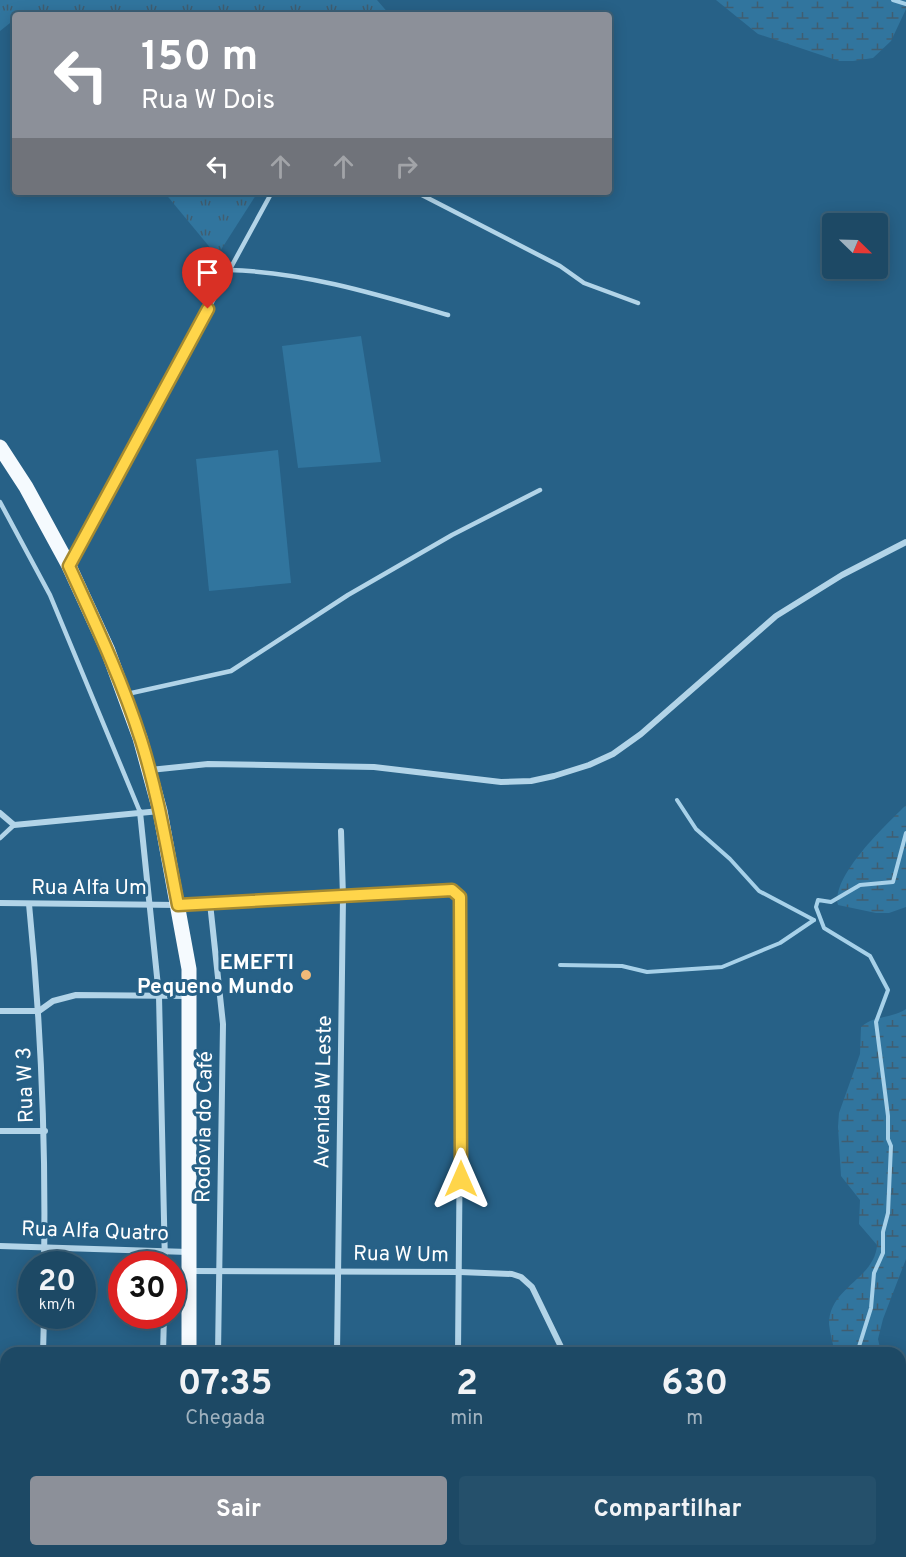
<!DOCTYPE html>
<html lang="pt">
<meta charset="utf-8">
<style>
:root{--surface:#1d4965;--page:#25506b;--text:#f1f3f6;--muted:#a0b2bf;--line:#3b6179;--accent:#8c9099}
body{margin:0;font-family:Overpass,sans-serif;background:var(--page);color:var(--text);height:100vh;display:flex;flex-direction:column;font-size:22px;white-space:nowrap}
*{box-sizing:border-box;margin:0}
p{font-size:20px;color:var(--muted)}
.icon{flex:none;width:33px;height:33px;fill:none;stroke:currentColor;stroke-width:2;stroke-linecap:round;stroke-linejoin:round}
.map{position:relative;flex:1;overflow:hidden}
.side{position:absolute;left:0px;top:1347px;width:906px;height:210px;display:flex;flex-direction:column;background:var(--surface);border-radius:18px 18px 0 0;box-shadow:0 3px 15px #0003,0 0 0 2px var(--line)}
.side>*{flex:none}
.guide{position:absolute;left:12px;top:12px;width:600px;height:183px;border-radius:6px;box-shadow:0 3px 15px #0003,0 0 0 2px var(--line);background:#8c9099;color:#fff;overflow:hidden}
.needle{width:39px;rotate:113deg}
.tools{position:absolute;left:822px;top:213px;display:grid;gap:12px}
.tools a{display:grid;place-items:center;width:66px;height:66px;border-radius:6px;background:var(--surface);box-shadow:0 3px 15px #0003,0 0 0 2px var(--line);font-size:30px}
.speed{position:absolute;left:18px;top:1251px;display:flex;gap:12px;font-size:30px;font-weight:700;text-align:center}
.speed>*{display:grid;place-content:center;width:78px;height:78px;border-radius:50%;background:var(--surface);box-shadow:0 3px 15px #0003,0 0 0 2px var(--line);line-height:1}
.speed small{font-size:15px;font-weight:400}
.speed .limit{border:9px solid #d22;background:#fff;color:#111}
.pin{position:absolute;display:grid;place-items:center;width:51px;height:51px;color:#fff;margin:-62px -26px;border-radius:50% 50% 50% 0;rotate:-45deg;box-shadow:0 0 6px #0007}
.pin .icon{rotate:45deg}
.me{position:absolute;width:66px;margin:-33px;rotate:0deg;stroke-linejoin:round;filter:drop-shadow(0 0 4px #0008)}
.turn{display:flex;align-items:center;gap:21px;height:126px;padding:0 30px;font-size:27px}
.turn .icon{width:78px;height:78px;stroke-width:2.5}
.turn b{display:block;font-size:42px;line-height:51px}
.lanes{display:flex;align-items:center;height:57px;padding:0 30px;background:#0003;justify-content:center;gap:30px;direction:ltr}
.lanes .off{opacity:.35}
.eta{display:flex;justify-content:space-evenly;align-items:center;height:102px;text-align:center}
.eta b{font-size:36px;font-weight:700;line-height:42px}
.button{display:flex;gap:12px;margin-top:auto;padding:12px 30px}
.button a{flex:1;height:69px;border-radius:6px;background:var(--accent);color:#fff;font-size:24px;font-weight:700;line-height:69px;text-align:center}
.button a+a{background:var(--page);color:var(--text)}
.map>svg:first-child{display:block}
.grass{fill:url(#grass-tufts)}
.wetland{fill:url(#wetland-marsh)}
.park{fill:#31759e}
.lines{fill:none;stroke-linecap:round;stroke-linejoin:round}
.stream{stroke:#a7d1e9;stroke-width:4}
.service{stroke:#b2d4e8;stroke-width:4.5}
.minor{stroke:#b2d4e8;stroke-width:6}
.primary{stroke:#f5fafe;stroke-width:15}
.route-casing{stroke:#a68a30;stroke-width:15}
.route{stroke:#ffd54a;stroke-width:10}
.poi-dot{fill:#f1ba78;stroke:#276187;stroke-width:2}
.labels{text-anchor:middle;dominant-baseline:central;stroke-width:6;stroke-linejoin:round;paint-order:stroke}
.street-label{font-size:21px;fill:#fff;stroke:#276187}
.poi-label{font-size:21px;font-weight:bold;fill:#fff;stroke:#276187;text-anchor:end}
</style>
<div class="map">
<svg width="906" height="1557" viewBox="0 0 906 1557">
<defs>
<pattern id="grass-tufts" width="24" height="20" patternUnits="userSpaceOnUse" patternTransform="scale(1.5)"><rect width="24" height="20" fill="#31759e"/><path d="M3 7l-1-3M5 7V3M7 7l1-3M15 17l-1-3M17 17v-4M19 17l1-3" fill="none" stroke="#405e71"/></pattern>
<pattern id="wetland-marsh" width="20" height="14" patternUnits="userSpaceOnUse" patternTransform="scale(1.5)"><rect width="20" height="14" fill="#31759e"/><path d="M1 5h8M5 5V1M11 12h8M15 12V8" fill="none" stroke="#405e71"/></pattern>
</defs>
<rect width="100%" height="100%" fill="#276187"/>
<g class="grass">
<path d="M 0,0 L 377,0 L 390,15 L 15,15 L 15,19 L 0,31 Z"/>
<path d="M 164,192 L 258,192 L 217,256 Z"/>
</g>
<g class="wetland">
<path d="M 716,0 L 906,0 L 906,9 L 891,41 L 873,58 L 853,61 L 839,61 L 758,34 Z"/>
<path d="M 906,805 L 906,907 L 889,913 L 876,913 L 838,905 C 831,876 886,825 906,805 Z"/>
<path d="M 906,1009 L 906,1259 L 883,1319 L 878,1339 L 881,1353 L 835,1353 C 833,1344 830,1334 829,1324 C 829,1287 875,1279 877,1245 L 859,1224 L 860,1200 L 841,1176 L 838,1127 L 839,1113 L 860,1054 L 861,1027 C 874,1015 891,1019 906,1009 Z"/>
<path d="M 900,1395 L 906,1405 L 906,1557 L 803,1557 L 804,1551 L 900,1551 Z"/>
</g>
<g class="park">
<path d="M 361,336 L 381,462 L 298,468 L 282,346 Z"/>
<path d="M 278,450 L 291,583 L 209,591 L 196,459 Z"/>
</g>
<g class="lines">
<g class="stream">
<path d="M 893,0 L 906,4"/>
<path d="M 677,800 L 696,829 L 730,859 L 759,891 L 814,920"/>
<path d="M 560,965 L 622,966 L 647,972 L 722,967 L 780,943 L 814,920"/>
<path d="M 857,1353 L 871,1308 L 874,1273 L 883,1253 L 883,1232 L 888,1213 L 891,1146 L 888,1139 L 888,1116 L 876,1022 L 888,990 L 870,956 L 824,928 L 816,907 L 818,900 L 831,902 L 860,885 L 893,882 L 906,833"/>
<path d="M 853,1551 L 856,1557"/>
</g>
<g class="service">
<path d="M 416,192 L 560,266 L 584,283 L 638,303"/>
<path d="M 229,270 C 304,272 376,294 448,315"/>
<path d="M 0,502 L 50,595 L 140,812"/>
<path d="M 71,561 L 272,192"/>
<path d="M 127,694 L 231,671 L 348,595 L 452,535 L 540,490"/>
<path d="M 0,838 L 14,825"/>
</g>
<g class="minor">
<path d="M 150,770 L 208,764 L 374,767 L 501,782 L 531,781 L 554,776 L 589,765 L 613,754 L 641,734 L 776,616 L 842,575 L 906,542"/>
<path d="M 140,812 L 159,996 L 165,1264"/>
<path d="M 0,813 L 14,825 L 160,811"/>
<path d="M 0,903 L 178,905 L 452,890 L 457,893 L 462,902 L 458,1353"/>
<path d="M 210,903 L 223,1024 L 218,1353"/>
<path d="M 29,904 C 41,1024 46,1143 44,1264"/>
<path d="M 0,1011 L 39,1011 L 53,1001 L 76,995 L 188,996"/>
<path d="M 0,1131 L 45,1131"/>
<path d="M 0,1246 L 188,1252"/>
<path d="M 191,1271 L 460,1272 L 512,1274 L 521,1277 L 532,1287 L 564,1353"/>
<path d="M 43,1353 L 44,1316"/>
<path d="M 163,1353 L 164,1316"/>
<path d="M 337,1353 L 343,897 L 341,831"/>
<path d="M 0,1364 L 6,1364"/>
<path d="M 0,1481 L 6,1481"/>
<path d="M 40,1557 L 40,1551"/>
<path d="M 158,1557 L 158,1551"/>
<path d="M 216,1557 L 216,1551"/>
<path d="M 337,1557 L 337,1551"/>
<path d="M 452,1557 L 453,1551"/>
<path d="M 577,1557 L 577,1551"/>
</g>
<g class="primary">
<path d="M 0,447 L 26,487 L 69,566 L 108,651 L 140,738 L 160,811 L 189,969 L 189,1353"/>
<path d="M 187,1557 L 187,1551"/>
</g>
</g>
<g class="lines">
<defs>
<path id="route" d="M 208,309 L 69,566 C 95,623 122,680 141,740 C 158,794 167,849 178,905 L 452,890 L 460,897 L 461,1179"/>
</defs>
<use href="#route" class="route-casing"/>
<use href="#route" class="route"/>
</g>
<circle class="poi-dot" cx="306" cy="975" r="6"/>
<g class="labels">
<g class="street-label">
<text x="89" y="888">Rua Alfa Um</text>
<text transform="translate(26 1085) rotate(-92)">Rua W 3</text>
<text transform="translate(324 1092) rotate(-89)">Avenida W Leste</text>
<text transform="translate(205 1127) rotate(-89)">Rodovia do Café</text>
<text transform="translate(95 1232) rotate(2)">Rua Alfa Quatro</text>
<text transform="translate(401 1255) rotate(1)">Rua W Um</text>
</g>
<g class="poi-label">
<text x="294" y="963">EMEFTI<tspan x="294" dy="24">Pequeno Mundo</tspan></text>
</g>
</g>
</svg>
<div class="tools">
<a><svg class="needle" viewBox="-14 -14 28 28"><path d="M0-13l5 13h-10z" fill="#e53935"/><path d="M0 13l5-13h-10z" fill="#a0b2bf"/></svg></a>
</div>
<div class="speed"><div>20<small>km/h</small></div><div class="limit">30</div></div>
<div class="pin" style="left:208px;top:309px;background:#d93025"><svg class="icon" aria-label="arrive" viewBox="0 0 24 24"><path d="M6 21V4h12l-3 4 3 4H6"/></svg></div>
<svg class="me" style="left:461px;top:1179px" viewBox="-20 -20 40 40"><path d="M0-17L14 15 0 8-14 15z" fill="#ffd54a" stroke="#fff" stroke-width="4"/></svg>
<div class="guide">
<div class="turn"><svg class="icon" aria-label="left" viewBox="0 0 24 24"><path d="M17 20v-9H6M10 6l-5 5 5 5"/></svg><div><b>150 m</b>Rua W Dois</div></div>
<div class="lanes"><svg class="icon" aria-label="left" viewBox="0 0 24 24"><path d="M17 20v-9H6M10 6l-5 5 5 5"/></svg><svg class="icon off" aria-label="ahead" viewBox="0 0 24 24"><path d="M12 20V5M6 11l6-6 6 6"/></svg><svg class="icon off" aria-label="ahead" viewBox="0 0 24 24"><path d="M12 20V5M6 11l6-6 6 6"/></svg><svg class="icon off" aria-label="right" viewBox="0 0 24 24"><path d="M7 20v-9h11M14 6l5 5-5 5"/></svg></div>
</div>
<section class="side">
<div class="eta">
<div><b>07:35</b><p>Chegada</p></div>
<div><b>2</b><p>min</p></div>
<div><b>630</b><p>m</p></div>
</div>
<div class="button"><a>Sair</a><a>Compartilhar</a></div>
</section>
</div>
